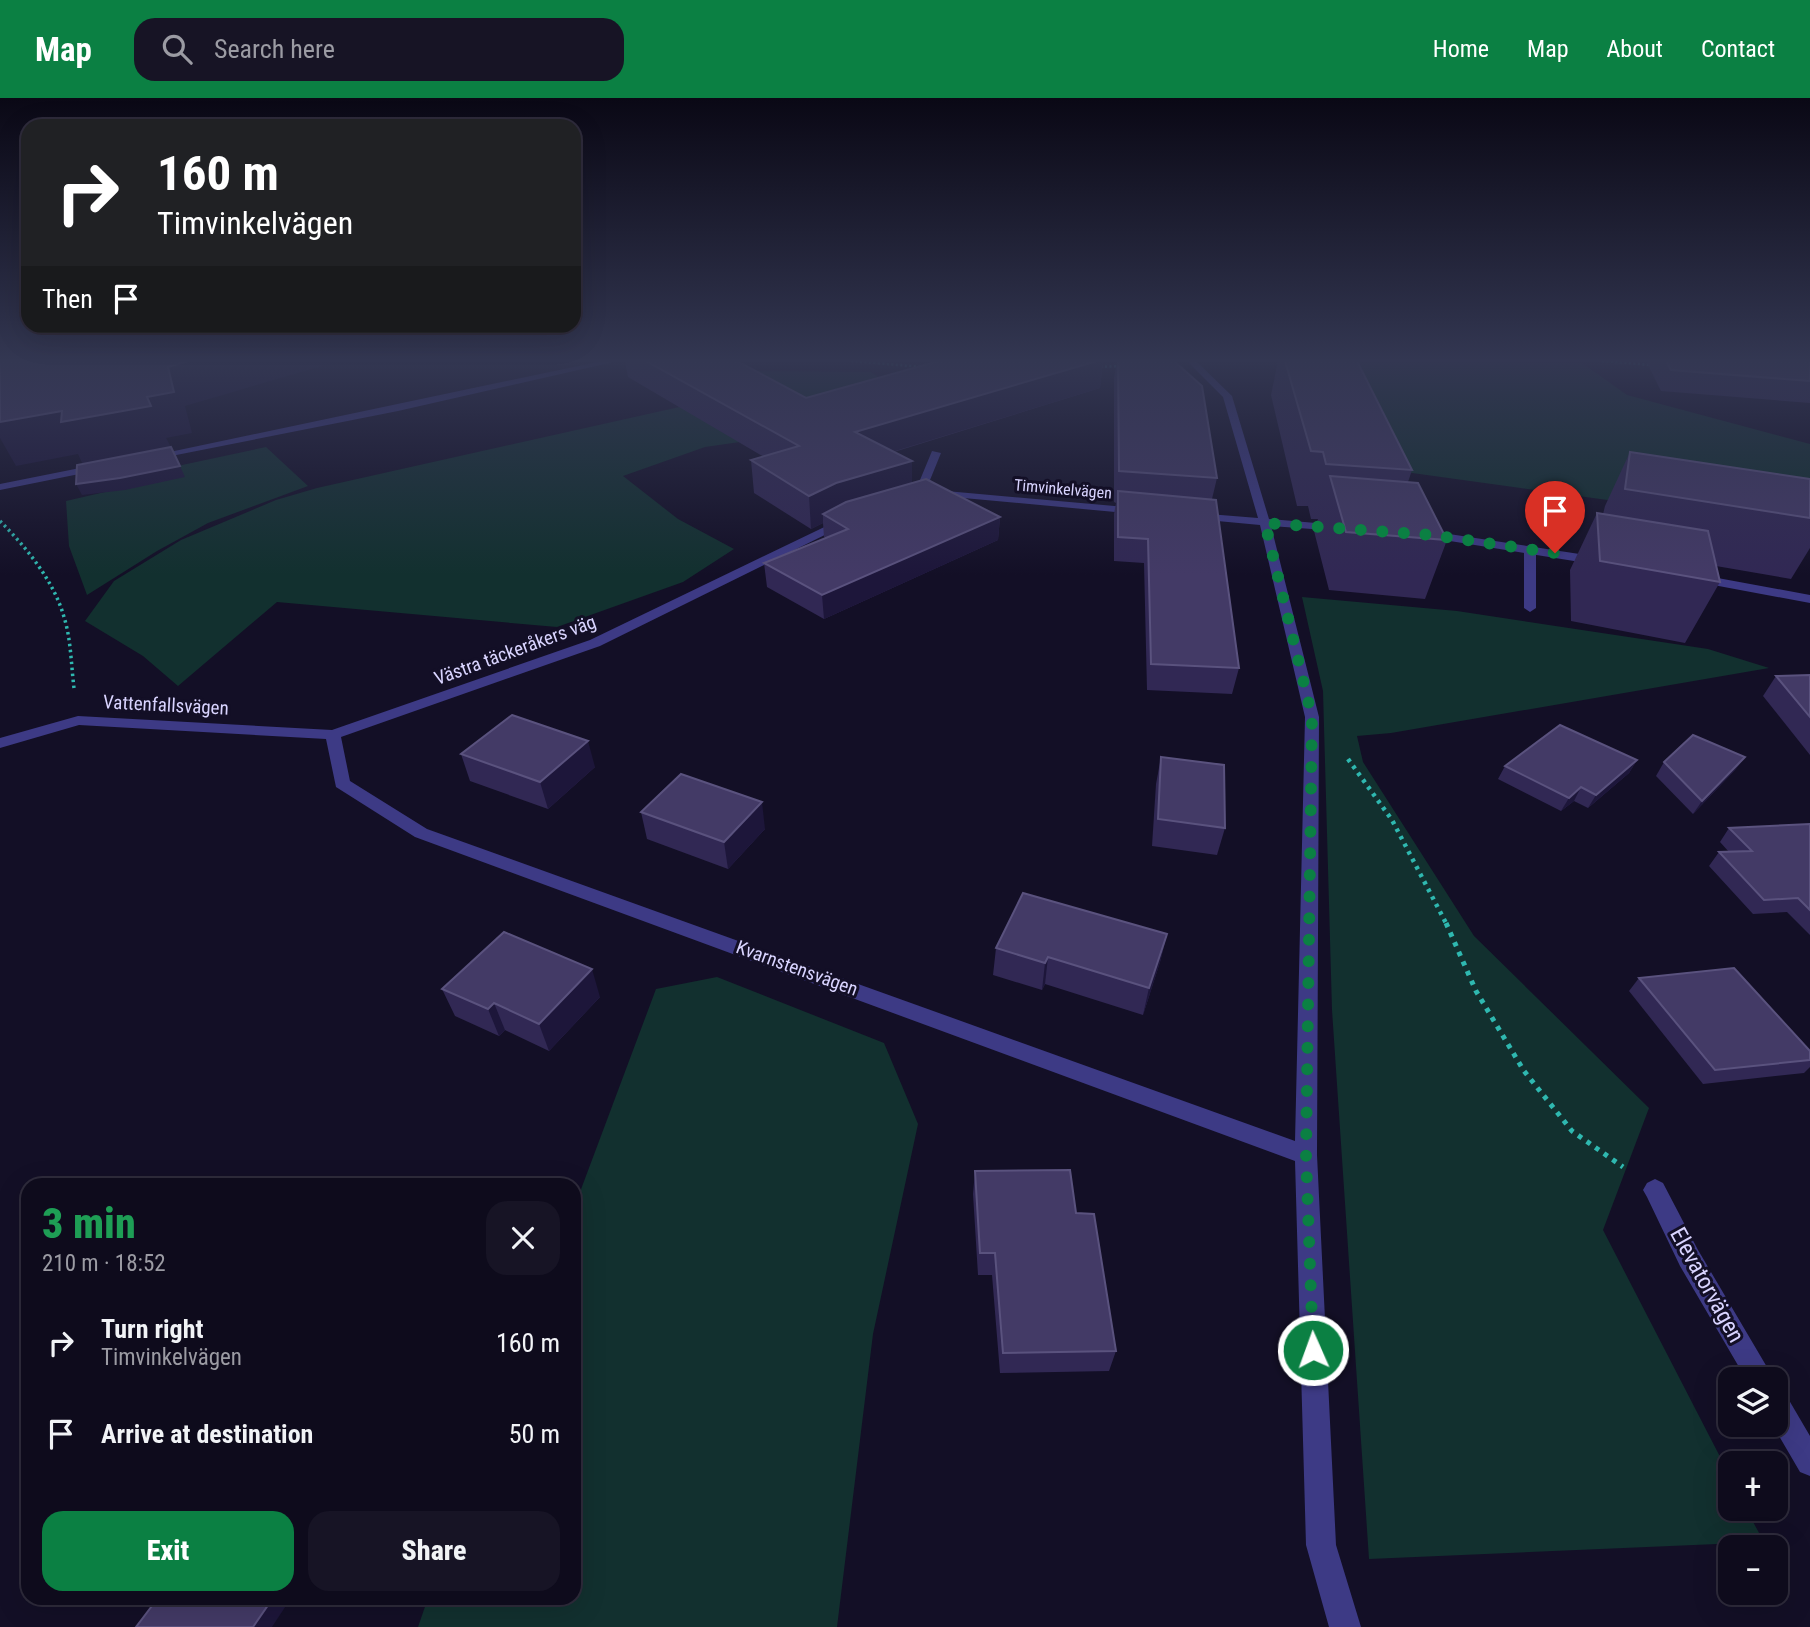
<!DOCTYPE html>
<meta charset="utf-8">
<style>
:root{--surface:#0e0b1c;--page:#171425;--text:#f1f3f6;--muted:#9b9ba3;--line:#2e2b3b;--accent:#0b8043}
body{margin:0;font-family:"Roboto Condensed",sans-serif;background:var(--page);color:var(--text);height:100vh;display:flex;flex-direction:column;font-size:26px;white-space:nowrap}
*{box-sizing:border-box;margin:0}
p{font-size:23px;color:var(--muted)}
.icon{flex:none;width:38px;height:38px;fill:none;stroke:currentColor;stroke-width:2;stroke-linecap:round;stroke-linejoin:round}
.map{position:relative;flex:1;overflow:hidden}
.side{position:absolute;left:21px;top:1080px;width:560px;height:427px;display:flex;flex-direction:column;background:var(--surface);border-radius:21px;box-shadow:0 7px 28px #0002,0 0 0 2px var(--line)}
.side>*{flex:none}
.banner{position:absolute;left:21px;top:21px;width:560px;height:214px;border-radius:21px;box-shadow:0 7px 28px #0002,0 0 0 2px var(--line);background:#202124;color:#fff;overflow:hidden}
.tools{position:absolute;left:1718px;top:1269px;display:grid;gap:14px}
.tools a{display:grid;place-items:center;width:70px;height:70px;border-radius:14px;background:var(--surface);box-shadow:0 7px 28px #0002,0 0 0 2px var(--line);font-size:35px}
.pin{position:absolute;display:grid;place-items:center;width:60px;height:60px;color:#fff;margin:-72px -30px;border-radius:50% 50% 50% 0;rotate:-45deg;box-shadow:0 0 7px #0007}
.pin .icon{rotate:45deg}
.me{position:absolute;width:77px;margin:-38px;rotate:358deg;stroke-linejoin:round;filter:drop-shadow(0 0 5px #0008)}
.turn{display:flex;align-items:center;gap:24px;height:147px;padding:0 21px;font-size:32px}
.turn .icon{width:91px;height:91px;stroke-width:2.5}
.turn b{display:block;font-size:49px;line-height:60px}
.then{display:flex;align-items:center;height:66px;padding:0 21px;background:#0003;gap:14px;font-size:26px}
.round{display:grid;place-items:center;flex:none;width:74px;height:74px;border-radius:21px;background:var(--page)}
.head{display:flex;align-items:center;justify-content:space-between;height:119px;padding:0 21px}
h1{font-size:42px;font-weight:800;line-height:52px;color:#1e9e55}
.cta{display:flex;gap:14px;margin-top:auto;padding:14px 21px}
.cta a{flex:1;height:80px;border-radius:21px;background:var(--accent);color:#fff;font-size:28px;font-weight:800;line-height:80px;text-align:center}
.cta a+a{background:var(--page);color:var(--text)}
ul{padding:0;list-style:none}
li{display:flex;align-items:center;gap:21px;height:91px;padding:0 21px}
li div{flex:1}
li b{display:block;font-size:26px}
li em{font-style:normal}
header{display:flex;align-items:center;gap:42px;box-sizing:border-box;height:98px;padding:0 35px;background:var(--accent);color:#fff}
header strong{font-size:33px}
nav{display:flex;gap:38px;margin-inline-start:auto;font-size:24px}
.search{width:490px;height:63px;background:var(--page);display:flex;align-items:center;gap:18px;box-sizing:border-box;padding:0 24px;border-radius:21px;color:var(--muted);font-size:26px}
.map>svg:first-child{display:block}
.green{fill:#12302f}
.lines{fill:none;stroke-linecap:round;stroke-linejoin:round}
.path-far3{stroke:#2fb8b0;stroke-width:2.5;stroke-dasharray:2 2.5;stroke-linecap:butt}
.path-far2{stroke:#2fb8b0;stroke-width:3.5;stroke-dasharray:2.5 3.5;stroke-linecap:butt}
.path-far1{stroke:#2fb8b0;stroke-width:4.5;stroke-dasharray:3.5 5;stroke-linecap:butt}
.path{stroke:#2fb8b0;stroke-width:5;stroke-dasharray:4.5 6;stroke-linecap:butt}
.lane{fill:#3d3a85;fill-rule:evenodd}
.street{fill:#3d3a85;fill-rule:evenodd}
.wall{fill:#312854}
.shaded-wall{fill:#1d163a}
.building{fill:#433a66;stroke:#5a527e;stroke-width:2}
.route{stroke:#0b8043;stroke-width:12;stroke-dasharray:0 21.6}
.labels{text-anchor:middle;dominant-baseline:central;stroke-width:6;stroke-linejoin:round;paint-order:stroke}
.far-street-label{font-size:16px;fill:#d9d4ff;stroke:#130f26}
.street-label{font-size:19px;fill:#d9d4ff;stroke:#130f26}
.near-street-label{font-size:23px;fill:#d9d4ff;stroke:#130f26}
</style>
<header>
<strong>Map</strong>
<div class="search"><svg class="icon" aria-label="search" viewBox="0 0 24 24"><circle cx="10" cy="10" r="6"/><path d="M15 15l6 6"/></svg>Search here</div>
<nav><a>Home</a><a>Map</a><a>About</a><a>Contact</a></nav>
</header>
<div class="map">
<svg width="1810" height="1529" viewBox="0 0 1810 1529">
<rect width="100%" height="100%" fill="#130f26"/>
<g class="green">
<path d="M 1352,263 L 1582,265 L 1627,297 L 1810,346 L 1810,430 L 1405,374 Z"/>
<path d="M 735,273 L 871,274 L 894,290 L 740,344 L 705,349 L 623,378 L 678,421 L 734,451 L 683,484 L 557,529 L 277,504 L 178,588 L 143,558 L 85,523 L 114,483 L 181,442 L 276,402 L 317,390 L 742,295 Z"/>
<path d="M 266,349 L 308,388 L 208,425 L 157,453 L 87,497 L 69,448 L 66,403 L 105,394 L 107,383 Z"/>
<path d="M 1302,499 L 1457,513 L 1708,551 L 1769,570 L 1391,635 L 1357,638 L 1363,664 L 1474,838 L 1649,1010 L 1603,1132 L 1731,1380 L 1731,1410 L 1746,1411 L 1764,1444 L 1369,1461 L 1332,912 L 1323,593 Z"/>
<path d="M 717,879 L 884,945 L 918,1026 L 873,1236 L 837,1529 L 418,1529 L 428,1500 L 574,1500 L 574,1110 L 656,891 Z"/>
</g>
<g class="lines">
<g class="path-far3">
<path d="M 851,263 L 923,269"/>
<path d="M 1602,263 L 1652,267"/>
<path d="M 1096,269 L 1119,268"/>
</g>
<path class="path-far2" d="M 0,423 C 26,449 54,483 64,519 C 71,541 71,566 74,590"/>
<path class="path-far1" d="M 1348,661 L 1392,722 L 1447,827"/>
<path class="path" d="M 1446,825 L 1476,893 L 1524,973 L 1572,1033 L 1623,1069"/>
<g class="lane">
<path d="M 932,353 L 941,355 L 930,382 L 938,395 L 933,398 L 929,397 L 920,382 Z"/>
<path d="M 1530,446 L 1536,450 L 1536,510 L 1530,514 L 1524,510 L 1524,450 Z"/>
</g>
<g class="street">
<path d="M 602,263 L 618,263 L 398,313 L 151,362 L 146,359 Z"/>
<path d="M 1187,263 L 1196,263 L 1232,298 L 1269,421 L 1339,427 L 1345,430 L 1339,433 L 1271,428 L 1319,619 L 1317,1057 L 1336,1447 L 1361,1529 L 1329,1529 L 1306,1447 L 1295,1063 L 415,739 L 336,689 L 326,641 L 79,627 L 0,650 L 0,640 L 78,618 L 332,632 L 590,542 L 841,421 L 849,421 L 849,425 L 600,548 L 341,639 L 350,683 L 427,731 L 1295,1043 L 1305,619 L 1260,427 L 1196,421 L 1190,418 L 1196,415 L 1258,420 L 1223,299 Z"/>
<path d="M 100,366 L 105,369 L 104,371 L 0,392 L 0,386 Z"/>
<path d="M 935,392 L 1137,410 L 1143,413 L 1137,416 L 931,397 L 930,395 Z"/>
<path d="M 1423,432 L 1599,459 L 1605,463 L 1599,467 L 1419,438 L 1417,436 Z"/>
<path d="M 1696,476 L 1810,497 L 1810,505 L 1692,483 L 1690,480 Z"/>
<path d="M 1655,1081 L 1663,1085 L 1698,1152 L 1774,1281 L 1746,1281 L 1680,1168 L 1647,1099 L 1643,1092 L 1647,1085 Z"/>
<path d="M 1776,1294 L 1786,1297 L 1810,1338 L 1810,1378 L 1800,1374 L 1772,1326 L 1776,1326 Z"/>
</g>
</g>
<g class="wall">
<path d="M 625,263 L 737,263 L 806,300 L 939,263 L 1103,263 L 1100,290 L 894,354 L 912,363 L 912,385 L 1000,419 L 998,442 L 824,521 L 767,489 L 764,465 L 826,440 L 824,439 L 823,425 L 811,431 L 754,395 L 751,362 L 764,359 L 628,279 Z"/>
<path d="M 1117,263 L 1174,263 L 1217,380 L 1212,401 L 1239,570 L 1232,596 L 1147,592 L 1144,465 L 1114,463 L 1114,416 L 1116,405 L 1114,404 L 1114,280 Z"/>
<path d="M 1278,263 L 1357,263 L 1412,372 L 1408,384 L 1447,442 L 1425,501 L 1329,492 L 1314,433 L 1318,421 L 1311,421 L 1308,408 L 1297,408 L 1271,297 Z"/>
<path d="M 1646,263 L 1810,263 L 1810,305 L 1661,293 Z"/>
<path d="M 1630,354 L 1810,381 L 1810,450 L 1791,481 L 1716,468 L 1720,484 L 1685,545 L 1571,523 L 1570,472 L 1597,415 L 1603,416 L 1605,408 Z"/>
<path d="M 1810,577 L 1810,657 L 1763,598 L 1776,578 Z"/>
<path d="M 461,656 L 595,669 L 548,711 L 470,683 Z"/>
<path d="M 1161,659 L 1225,730 L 1217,757 L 1152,748 L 1156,686 Z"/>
<path d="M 1745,659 L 1735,672 L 1693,716 L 1656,678 L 1664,664 Z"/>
<path d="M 1637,662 L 1629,675 L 1588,710 L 1574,703 L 1561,713 L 1498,681 L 1505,668 Z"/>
<path d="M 641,714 L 765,731 L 728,771 L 647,741 Z"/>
<path d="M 1810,726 L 1810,837 L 1787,814 L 1753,816 L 1709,768 L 1719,754 L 1729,754 L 1720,744 L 1729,730 Z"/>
<path d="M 1167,836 L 1160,864 L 1143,917 L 1045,886 L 1042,892 L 993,877 L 996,850 Z"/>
<path d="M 1639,880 L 1810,953 L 1810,969 L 1804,975 L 1703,986 L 1629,893 Z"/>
<path d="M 442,891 L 600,899 L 549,953 L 505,932 L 499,938 L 455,918 Z"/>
<path d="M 975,1073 L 1076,1115 L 1116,1253 L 1109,1273 L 1000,1275 L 992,1177 L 978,1177 L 973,1096 Z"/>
</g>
<g class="shaded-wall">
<path d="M 188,263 L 339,263 L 185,308 L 192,335 L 166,340 L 171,349 L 83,367 L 78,356 L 16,368 L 0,340 L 0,324 L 168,269 Z"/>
<path d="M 1097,263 L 1103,263 L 1100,290 L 856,365 L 855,334 Z"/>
<path d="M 912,363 L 912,396 L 823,416 L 823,425 L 811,431 L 809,398 L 836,385 Z"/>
<path d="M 180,368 L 185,379 L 125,392 L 82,397 L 76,386 Z"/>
<path d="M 1000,419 L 998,442 L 824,521 L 822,497 Z"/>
<path d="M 588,643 L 595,669 L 548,711 L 540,684 Z"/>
<path d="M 1745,659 L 1735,672 L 1693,716 L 1702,703 Z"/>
<path d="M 1637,662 L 1629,675 L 1588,710 L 1596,697 Z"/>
<path d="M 1581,689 L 1574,703 L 1561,713 L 1569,700 Z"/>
<path d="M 762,704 L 765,731 L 728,771 L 724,744 Z"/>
<path d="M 1167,836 L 1160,864 L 1143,917 L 1149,890 Z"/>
<path d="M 1048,859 L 1045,886 L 1042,892 L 1045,865 Z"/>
<path d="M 592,871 L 600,899 L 549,953 L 539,926 Z"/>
<path d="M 494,905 L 505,932 L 499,938 L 488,911 Z"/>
<path d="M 273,1500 L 291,1500 L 272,1529 L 253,1529 Z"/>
</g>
<g class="building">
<path d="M 0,263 L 188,263 L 168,269 L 174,294 L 147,299 L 151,308 L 61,324 L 62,313 L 0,324 Z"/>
<path d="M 646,263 L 737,263 L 806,300 L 939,263 L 1097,263 L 855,334 L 912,363 L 836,385 L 809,398 L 751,362 L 799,348 Z"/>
<path d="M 1118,263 L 1174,263 L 1202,288 L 1217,380 L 1119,373 Z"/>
<path d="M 1285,263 L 1357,263 L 1412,372 L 1326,366 L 1323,354 L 1311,353 Z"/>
<path d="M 1666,263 L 1810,263 L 1810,283 L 1671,272 Z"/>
<path d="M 171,349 L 180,368 L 120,380 L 76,386 L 77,367 Z"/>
<path d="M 1630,354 L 1810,381 L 1810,420 L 1625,391 Z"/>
<path d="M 1330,378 L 1418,385 L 1447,442 L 1346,434 Z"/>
<path d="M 926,381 L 1000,419 L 822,497 L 764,465 L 848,431 L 823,416 L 846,404 Z"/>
<path d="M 1118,393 L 1216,402 L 1239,570 L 1151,566 L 1148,441 L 1118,439 Z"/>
<path d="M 1597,415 L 1708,433 L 1720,484 L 1600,463 Z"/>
<path d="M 1810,577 L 1810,619 L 1776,578 Z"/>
<path d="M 512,617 L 588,643 L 540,684 L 461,656 Z"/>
<path d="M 1560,627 L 1637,662 L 1596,697 L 1581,689 L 1569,700 L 1505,668 Z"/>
<path d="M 1693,637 L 1745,659 L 1702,703 L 1664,664 Z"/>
<path d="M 1161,659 L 1224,667 L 1225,730 L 1158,721 Z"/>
<path d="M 681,676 L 762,704 L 724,744 L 641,714 Z"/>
<path d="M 1810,726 L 1810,812 L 1798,800 L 1764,802 L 1719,754 L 1752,753 L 1729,730 Z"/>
<path d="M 1023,795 L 1167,836 L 1149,890 L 1048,859 L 1045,865 L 996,850 Z"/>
<path d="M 504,834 L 592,871 L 539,926 L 494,905 L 488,911 L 442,891 Z"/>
<path d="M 1734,870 L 1810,953 L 1810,962 L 1715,972 L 1639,880 Z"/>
<path d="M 1070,1072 L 1076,1115 L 1094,1116 L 1116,1253 L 1003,1255 L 995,1155 L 980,1155 L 975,1073 Z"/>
<path d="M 158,1500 L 273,1500 L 253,1529 L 136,1529 Z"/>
</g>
<linearGradient id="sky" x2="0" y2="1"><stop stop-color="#0a0815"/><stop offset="0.55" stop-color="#333752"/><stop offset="1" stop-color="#333752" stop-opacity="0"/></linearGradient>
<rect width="1810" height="477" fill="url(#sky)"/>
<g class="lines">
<path class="route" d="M 1313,1252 L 1306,1057 L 1312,619 L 1265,425 L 1432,437 L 1555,455"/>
</g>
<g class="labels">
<g class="far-street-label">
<text transform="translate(1063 391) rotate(5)">Timvinkelvägen</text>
</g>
<g class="street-label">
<text transform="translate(515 552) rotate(-20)">Västra täckeråkers väg</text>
<text transform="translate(166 607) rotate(3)">Vattenfallsvägen</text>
<text transform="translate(797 870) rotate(20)">Kvarnstensvägen</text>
</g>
<g class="near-street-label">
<text transform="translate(1707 1187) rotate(61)">Elevatorvägen</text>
</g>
</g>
</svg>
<div class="tools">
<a><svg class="icon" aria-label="layers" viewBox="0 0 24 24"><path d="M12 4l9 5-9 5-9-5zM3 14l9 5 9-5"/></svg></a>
<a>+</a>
<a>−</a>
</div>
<div class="pin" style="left:1555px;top:455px;background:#d93025"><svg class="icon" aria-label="arrive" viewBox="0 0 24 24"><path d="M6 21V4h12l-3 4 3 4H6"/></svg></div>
<svg class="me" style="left:1313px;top:1252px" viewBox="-20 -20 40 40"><circle r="17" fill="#0b8043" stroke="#fff" stroke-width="3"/><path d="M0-11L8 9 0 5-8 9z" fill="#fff"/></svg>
<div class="banner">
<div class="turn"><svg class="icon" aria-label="right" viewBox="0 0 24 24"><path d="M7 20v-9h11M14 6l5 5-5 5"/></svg><div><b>160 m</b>Timvinkelvägen</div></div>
<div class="then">Then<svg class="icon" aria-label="arrive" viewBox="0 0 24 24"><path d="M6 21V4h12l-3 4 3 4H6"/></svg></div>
</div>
<section class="side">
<div class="head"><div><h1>3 min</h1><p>210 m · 18:52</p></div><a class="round"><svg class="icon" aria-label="close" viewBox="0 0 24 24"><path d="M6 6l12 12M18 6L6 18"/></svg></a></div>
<ul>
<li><svg class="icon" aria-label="right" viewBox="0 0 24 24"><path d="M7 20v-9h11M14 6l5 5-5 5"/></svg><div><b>Turn right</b><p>Timvinkelvägen</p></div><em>160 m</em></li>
<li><svg class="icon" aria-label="arrive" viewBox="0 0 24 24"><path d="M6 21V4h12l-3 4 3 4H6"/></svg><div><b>Arrive at destination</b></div><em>50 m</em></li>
</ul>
<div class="cta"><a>Exit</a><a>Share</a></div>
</section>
</div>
